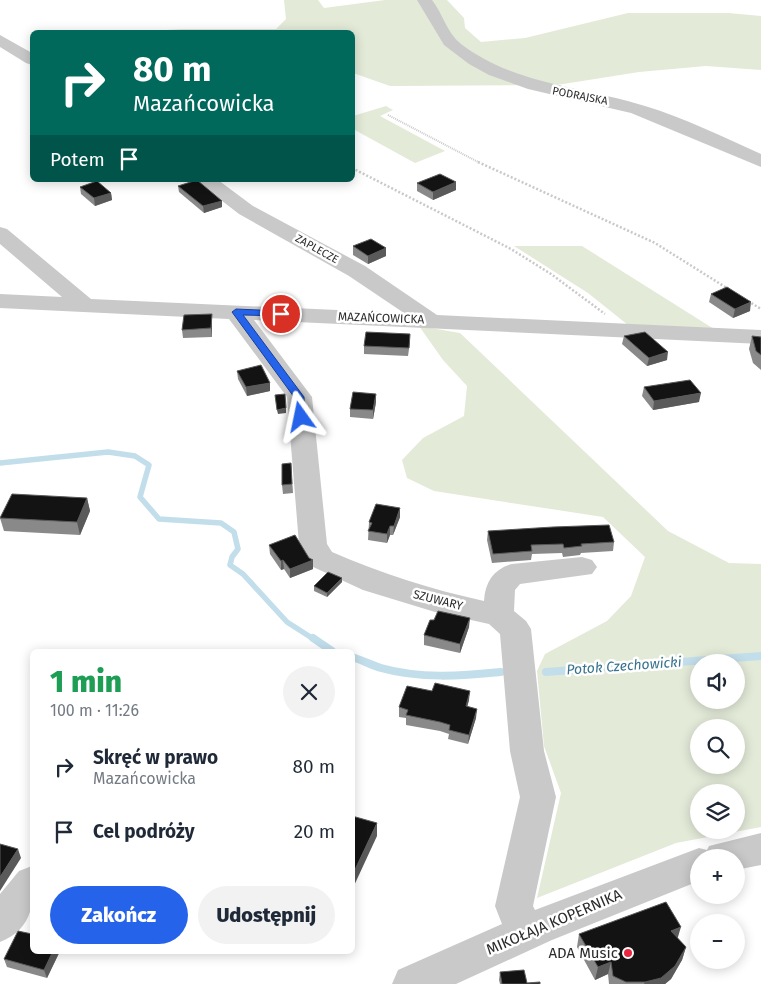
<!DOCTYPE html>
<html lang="pl">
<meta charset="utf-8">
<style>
:root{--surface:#fff;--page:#f2f2f3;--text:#1f2937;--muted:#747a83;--accent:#2563eb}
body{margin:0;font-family:"Fira Sans",sans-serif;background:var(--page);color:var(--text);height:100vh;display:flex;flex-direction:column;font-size:19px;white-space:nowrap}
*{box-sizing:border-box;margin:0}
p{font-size:16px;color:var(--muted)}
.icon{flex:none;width:28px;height:28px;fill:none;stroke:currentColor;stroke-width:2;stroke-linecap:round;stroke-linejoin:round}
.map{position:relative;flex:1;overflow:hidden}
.panel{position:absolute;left:30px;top:649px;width:325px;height:305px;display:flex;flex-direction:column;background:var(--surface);border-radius:8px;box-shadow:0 2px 12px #0003}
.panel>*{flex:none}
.banner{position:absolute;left:30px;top:30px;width:325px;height:152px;border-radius:8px;box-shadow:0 2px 12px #0003;background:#00695c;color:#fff;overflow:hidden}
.fabs{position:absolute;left:690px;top:654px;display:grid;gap:10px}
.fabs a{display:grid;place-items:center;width:55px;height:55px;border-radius:50%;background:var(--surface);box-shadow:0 2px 12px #0003;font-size:25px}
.pin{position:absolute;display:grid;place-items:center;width:42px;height:42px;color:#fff;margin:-21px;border:2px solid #fff;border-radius:50%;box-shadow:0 1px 5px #0007}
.me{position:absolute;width:55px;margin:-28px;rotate:348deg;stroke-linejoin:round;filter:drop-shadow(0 0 4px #0008)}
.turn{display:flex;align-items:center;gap:18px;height:105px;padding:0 20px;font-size:22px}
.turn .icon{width:65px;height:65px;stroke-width:2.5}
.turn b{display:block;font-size:35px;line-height:42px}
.then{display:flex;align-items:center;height:48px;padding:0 20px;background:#0003;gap:10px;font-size:19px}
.round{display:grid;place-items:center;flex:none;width:52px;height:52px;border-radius:26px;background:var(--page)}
.headline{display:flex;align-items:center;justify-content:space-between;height:85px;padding:0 20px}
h1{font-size:30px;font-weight:800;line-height:38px;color:#1e9e55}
.cta{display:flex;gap:10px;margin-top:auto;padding:10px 20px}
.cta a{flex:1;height:58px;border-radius:30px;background:var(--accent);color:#fff;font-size:20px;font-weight:800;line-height:58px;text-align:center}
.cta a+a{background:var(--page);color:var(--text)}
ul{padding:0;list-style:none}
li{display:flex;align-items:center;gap:15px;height:65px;padding:0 20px}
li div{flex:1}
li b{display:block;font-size:19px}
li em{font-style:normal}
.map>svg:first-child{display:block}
.green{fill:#e3ead8;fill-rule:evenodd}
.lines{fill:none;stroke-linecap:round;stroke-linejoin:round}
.stream-far1{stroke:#c3deeb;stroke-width:5.5}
.stream{stroke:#c3deeb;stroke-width:8}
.path-far1{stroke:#c9c9c9;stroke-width:2;stroke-dasharray:1 1;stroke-linecap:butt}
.path{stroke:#c9c9c9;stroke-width:2.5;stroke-dasharray:2 2;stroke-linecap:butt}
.minor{fill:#c9c9c9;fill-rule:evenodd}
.wall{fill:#898989}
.shaded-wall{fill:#5a5a5a}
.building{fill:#131313;stroke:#5a5a5a}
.route{fill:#2563eb;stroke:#184099}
.poi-dot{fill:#e92740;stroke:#fff;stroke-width:2}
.labels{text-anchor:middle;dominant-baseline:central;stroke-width:5;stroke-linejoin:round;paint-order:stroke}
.far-street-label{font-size:11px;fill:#2c2c2c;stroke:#fff}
.street-label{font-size:12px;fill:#2c2c2c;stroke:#fff}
.water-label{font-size:14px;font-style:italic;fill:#38728f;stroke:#fff}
.near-street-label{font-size:15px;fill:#2c2c2c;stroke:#fff}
.near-poi-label{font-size:15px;fill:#2c2c2c;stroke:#fff;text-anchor:end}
</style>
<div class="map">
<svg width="761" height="984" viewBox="0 0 761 984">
<rect width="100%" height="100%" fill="#fff"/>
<g class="green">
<path d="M 284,0 L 318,0 L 324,8 L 385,0 L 447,0 L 464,18 L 465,28 L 481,42 L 525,38 L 628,13 L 728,13 L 761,16 L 761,70 L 706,66 L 639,72 L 557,85 L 390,86 L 353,73 L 352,32 L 132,32 L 182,29 L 276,29 L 286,19 Z"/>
<path d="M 386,106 L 393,110 L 380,116 L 445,151 L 415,163 L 353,129 L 353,116 Z"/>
<path d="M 514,246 L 582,246 L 714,329 L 628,325 L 588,293 Z"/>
<path d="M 419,326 L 460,333 L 668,531 L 729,563 L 761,564 L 761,827 L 676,843 L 537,898 L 561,793 L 544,746 L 537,671 L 545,654 L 607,621 L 631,596 L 645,557 L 603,517 L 434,491 L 407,478 L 402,460 L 423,438 L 464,416 L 467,386 L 443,360 ZM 699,662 L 736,662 L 736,700 L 699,700 ZM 699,728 L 736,728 L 736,765 L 699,765 ZM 699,792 L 736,792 L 736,830 L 699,830 Z"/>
</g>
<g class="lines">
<path class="stream-far1" d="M 0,463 L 108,452 L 135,456 L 149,465 L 140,497 L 159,519 L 221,523 L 234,532 L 238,549 L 232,557 L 230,565 L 243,574 L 287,622 L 315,640"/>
<g class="stream">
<path d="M 313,638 L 332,651"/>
<path d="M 352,657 C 362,660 371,665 381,668 C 420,679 461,676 501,672"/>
<path d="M 546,672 L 761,656"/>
</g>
<path class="path-far1" d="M 388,115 L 480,163"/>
<g class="path">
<path d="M 478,162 L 655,243 L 730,290"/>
<path d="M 352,168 L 511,249 L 551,274 L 605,314"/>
<path d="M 748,301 L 761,309"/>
</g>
<g class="minor">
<path d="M 417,0 L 432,0 C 443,14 447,33 461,44 C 515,85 582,86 645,106 C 685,118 723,137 761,154 L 761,167 L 631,113 L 528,89 L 489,75 L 469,64 L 444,45 Z"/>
<path d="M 0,35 L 32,53 L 32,65 L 26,63 L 0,47 Z"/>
<path d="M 195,180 L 218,180 L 253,206 L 365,266 L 437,315 L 761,330 L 761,344 L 254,320 L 312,397 L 327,544 L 332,552 C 383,574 430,589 484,601 C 485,582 494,569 512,564 L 582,557 L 592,560 L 597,567 L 592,574 L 520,584 L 515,590 L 514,611 L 526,621 L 531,629 L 544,751 L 556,797 L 533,906 L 535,910 L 699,848 L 707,850 L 709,846 L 761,833 L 761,865 L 736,870 L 736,858 L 699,858 L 699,881 L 552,940 L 456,984 L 392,984 L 398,970 L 502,924 L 495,906 L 520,797 L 510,751 L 500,634 L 489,624 L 435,612 L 363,590 L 311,566 L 299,544 L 287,397 L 229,319 L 0,308 L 0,294 L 62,297 L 0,244 L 0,227 L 7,229 L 91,299 L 404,313 L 349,276 L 239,214 Z"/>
<path d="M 32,866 C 36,898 34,929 0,942 L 0,894 L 19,871 Z"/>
</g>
</g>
<g class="wall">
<path d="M 456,182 L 456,190 L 433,200 L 417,191 L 417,183 Z"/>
<path d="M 178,186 L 222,201 L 222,207 L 204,213 L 179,192 Z"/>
<path d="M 80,187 L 111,193 L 112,200 L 95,206 L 81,194 Z"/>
<path d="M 353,246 L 386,248 L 386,256 L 368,264 L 353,255 Z"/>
<path d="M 711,294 L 750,311 L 733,318 L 709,302 Z"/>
<path d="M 212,322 L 212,337 L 183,338 L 182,330 Z"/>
<path d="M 624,336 L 667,360 L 647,366 L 622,344 Z"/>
<path d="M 752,336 L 761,337 L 761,370 L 753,363 L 749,349 Z"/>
<path d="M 410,342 L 408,356 L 364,354 L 364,346 Z"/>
<path d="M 237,371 L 270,391 L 247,396 L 238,379 Z"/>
<path d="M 644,387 L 699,402 L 653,410 L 642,396 Z"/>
<path d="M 376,402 L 373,419 L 350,417 L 350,409 Z"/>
<path d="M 291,463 L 293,493 L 283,494 L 282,485 Z"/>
<path d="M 87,498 L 90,511 L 80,535 L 4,531 L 0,518 Z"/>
<path d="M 400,508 L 400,517 L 393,535 L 390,535 L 387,543 L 368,540 L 369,522 Z"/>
<path d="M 488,531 L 614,542 L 613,551 L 581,553 L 580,555 L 563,557 L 562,553 L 532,554 L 531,560 L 492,563 L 487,540 Z"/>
<path d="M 269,545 L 309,558 L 313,560 L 313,569 L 290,578 L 284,569 L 281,570 L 270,554 Z"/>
<path d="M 342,582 L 327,597 L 314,591 L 314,586 Z"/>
<path d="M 469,627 L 460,653 L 424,645 L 424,635 Z"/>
<path d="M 469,700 L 467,707 L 476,718 L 468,744 L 448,739 L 449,734 L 440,731 L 406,725 L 406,718 L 399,717 L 399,707 Z"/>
<path d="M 579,934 L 677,938 L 686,947 L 682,960 L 671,979 L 665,984 L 609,984 L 608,974 L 595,980 L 577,947 Z"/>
<path d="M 32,951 L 60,951 L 47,978 L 7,967 L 4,959 Z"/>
<path d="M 500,972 L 527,983 L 500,984 L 499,980 Z"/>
</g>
<g class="shaded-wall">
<path d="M 456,182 L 456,190 L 433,200 L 433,192 Z"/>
<path d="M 111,193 L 112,200 L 95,206 L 94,198 Z"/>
<path d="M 222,201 L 222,207 L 204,213 L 203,206 Z"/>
<path d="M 386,248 L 386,256 L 368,264 L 368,256 Z"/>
<path d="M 751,302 L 750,311 L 733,318 L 735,309 Z"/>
<path d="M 212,314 L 212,337 L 211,328 Z"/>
<path d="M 668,352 L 667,360 L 647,366 L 649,358 Z"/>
<path d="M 270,383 L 270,391 L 247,396 L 246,387 Z"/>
<path d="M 701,393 L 699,402 L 653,410 L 654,401 Z"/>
<path d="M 376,394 L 376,402 L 373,419 L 373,410 Z"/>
<path d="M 286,408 L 286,413 L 278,414 L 277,410 Z"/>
<path d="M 87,498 L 90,511 L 80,535 L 77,522 Z"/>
<path d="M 400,508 L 400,517 L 393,535 L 394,526 Z"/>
<path d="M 390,526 L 390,535 L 387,543 L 387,534 Z"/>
<path d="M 283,560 L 284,569 L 281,570 L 281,561 Z"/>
<path d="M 313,560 L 313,569 L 290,578 L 290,569 Z"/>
<path d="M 342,578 L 342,582 L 327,597 L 327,593 Z"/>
<path d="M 470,618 L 469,627 L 460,653 L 460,644 Z"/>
<path d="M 470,691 L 469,700 L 465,715 L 466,706 Z"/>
<path d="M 477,709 L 476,718 L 468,744 L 469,735 Z"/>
<path d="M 377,823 L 377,836 L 352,890 L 352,876 Z"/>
<path d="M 18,849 L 21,858 L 0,891 L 0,877 Z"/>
<path d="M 681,927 L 677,940 L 671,931 Z"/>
<path d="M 686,947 L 682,960 L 671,979 L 665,984 L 644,984 L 645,982 Z"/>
<path d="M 53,951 L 60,951 L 47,978 L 44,970 Z"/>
<path d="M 611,962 L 608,974 L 595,980 L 598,967 Z"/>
</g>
<g class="building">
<path d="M 440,174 L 456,182 L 433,192 L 417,183 Z"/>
<path d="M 197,180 L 222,201 L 203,206 L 178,186 Z"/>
<path d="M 97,181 L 111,193 L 94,198 L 80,187 Z"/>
<path d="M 371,239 L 386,248 L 368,256 L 353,246 Z"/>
<path d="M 727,287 L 751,302 L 735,309 L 711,294 Z"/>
<path d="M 212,314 L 211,328 L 182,330 L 184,315 Z"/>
<path d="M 366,332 L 410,334 L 409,348 L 364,346 Z"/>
<path d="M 645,332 L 668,352 L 649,358 L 624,336 Z"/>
<path d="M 752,336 L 761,337 L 761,355 L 756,351 Z"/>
<path d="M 261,365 L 270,383 L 246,387 L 237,371 Z"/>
<path d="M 690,380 L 701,393 L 654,401 L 644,387 Z"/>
<path d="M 353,392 L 376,394 L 373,410 L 350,409 Z"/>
<path d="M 285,394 L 286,408 L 277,410 L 275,395 Z"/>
<path d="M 291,463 L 292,484 L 282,485 L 282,464 Z"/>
<path d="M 12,494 L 87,498 L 77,522 L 0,518 Z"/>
<path d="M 376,504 L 400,508 L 394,526 L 390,526 L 387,534 L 368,531 L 372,523 L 369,522 Z"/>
<path d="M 609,525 L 614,542 L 581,544 L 582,546 L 564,548 L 563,544 L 531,545 L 532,551 L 493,554 L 488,531 L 553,527 Z"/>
<path d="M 295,535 L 309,558 L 313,560 L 290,569 L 283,560 L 281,561 L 269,545 Z"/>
<path d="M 328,572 L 342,578 L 327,593 L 314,586 Z"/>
<path d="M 438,611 L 470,618 L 460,644 L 424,635 L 430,620 L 434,620 Z"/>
<path d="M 435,683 L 470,691 L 466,706 L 477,709 L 469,735 L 449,730 L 450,725 L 440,722 L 406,715 L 408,710 L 399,707 L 407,686 L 432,691 Z"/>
<path d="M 352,816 L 377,823 L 352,876 Z"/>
<path d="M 0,844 L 18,849 L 0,877 Z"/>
<path d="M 666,902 L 681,927 L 671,931 L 686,947 L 675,966 L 661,978 L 645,982 L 626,982 L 613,976 L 611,962 L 598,967 L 579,934 Z"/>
<path d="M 18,931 L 32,934 L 32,951 L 53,951 L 44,970 L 4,959 Z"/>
<path d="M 524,970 L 527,983 L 540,982 L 540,984 L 502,984 L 500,972 Z"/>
</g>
<path class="route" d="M 236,309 L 281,311 L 286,314 L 281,316 L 243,315 L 304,397 L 305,419 L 297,419 L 296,417 L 294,397 L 232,312 Z"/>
<circle class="poi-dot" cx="628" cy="953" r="5"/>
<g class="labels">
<g class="far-street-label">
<text transform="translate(580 96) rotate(11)">PODRAJSKA</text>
<text transform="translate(317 249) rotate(29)">ZAPLECZE</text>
</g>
<g class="street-label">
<text transform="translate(381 318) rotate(2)">MAZAŃCOWICKA</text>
<text transform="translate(438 600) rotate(14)">SZUWARY</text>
</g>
<g class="water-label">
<text transform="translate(624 666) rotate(-4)">Potok Czechowicki</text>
</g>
<g class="near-street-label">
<text transform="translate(554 922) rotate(-23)">MIKOŁAJA KOPERNIKA</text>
</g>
<g class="near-poi-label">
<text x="618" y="953">ADA Music</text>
</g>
</g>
</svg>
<div class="fabs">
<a><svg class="icon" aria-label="sound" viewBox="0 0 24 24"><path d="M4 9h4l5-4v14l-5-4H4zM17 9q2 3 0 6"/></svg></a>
<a><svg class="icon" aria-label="search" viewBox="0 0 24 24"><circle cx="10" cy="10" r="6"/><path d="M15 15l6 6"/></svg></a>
<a><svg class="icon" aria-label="layers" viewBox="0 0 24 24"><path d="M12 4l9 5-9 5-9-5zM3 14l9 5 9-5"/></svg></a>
<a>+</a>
<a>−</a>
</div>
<div class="pin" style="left:281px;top:314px;background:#d93025"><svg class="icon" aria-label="arrive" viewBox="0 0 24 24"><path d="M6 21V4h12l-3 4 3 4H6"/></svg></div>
<svg class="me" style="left:301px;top:417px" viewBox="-20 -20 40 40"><path d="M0-17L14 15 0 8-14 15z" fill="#2563eb" stroke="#fff" stroke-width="4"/></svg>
<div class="banner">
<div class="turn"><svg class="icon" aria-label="right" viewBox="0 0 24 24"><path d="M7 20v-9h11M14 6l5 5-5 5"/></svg><div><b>80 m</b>Mazańcowicka</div></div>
<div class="then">Potem<svg class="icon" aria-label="arrive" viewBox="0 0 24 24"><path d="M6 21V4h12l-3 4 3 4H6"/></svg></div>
</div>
<section class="panel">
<div class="headline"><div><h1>1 min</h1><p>100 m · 11:26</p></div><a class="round"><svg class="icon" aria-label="close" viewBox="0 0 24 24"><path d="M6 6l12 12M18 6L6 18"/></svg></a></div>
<ul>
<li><svg class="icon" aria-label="right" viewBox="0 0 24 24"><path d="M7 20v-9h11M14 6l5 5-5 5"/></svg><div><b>Skręć w prawo</b><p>Mazańcowicka</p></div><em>80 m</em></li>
<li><svg class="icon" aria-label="arrive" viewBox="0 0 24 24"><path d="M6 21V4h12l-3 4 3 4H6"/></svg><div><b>Cel podróży</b></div><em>20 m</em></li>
</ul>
<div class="cta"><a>Zakończ</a><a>Udostępnij</a></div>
</section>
</div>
